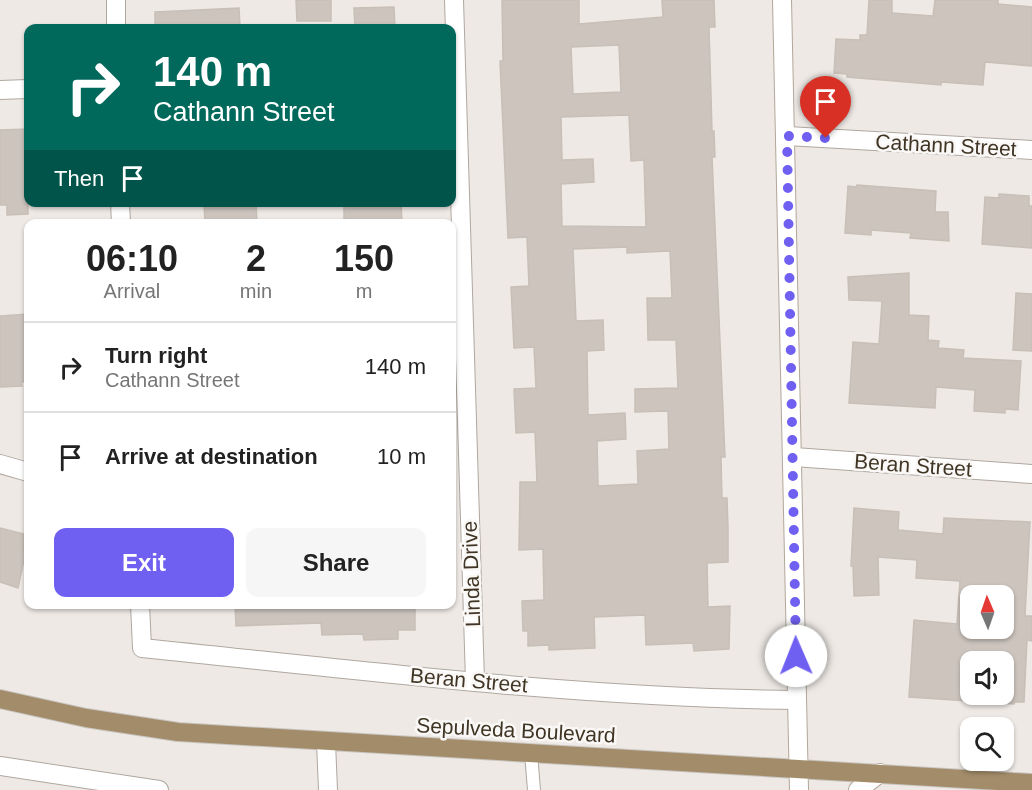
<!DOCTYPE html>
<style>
:root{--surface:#fff;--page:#f6f6f6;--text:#222;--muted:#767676;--line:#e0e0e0;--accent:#6f60f1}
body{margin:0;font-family:Arial,sans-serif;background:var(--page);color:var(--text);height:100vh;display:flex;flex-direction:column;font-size:22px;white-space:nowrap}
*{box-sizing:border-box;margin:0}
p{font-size:20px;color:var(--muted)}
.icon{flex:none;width:33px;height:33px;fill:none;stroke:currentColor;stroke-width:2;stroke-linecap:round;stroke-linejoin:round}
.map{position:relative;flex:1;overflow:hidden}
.details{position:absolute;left:24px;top:219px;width:432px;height:390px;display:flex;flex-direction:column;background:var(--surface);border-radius:12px;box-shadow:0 2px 4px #0004}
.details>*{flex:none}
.guide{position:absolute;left:24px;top:24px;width:432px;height:183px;border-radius:12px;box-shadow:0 2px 4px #0004;background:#00695c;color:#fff;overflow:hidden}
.needle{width:39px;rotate:358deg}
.tools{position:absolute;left:960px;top:585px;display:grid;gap:12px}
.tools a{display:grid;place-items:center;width:54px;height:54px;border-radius:12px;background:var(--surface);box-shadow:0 2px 4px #0004;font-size:30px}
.pin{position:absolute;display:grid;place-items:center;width:51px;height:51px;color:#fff;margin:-62px -26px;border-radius:50% 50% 50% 0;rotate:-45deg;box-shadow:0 0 6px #0007}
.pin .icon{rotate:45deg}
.me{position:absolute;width:66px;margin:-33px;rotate:359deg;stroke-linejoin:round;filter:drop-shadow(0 0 4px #0008)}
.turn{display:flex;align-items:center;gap:21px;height:126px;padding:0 30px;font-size:27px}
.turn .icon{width:78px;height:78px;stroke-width:2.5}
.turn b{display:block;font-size:42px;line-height:51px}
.then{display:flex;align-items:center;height:57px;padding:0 30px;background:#0003;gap:12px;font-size:22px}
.eta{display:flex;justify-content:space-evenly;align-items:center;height:102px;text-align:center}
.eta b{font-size:36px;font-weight:600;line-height:42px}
.primary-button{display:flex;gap:12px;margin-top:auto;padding:12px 30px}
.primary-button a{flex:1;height:69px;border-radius:12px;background:var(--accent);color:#fff;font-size:24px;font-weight:600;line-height:69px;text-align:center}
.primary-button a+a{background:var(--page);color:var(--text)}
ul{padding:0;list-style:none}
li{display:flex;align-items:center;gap:18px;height:90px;padding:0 30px;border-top:2px solid var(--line)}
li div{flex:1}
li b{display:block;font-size:22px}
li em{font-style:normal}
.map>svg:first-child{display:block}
.building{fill:#ccc4bd;stroke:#c8bfb7;stroke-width:1.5;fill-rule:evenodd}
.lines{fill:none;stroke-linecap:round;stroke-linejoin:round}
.lane-casing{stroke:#afa8a0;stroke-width:14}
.street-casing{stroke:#afa8a0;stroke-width:20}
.secondary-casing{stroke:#b2a79a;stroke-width:20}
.primary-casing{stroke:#cac6c2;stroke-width:20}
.lane{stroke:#fff;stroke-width:12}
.street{stroke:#fff;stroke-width:18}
.secondary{stroke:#fff;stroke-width:18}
.primary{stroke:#a38c6a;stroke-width:18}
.route{stroke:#6f60f1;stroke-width:10;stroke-dasharray:0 18}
.labels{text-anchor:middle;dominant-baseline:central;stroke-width:5;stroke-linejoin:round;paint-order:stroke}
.street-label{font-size:21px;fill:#403524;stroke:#faf8f6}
</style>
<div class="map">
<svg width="1032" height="790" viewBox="0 0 1032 790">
<rect width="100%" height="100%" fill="#eee9e5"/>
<g class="building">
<path d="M 296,0 L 331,0 L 331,21 L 297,21 Z"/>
<path d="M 502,0 L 579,0 L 579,24 L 663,17 L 662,0 L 714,0 L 715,27 L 709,27 L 712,131 L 714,131 L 715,157 L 712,157 L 725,457 L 721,457 L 722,498 L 727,498 L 728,528 L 728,562 L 707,563 L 708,607 L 730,606 L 729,649 L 694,651 L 693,643 L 646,645 L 645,615 L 594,617 L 595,648 L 549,650 L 549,645 L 528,646 L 528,631 L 523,631 L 522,601 L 544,600 L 543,549 L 519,550 L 520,482 L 537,482 L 535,432 L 516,433 L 514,389 L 536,388 L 534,347 L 514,348 L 511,287 L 529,286 L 527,237 L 508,238 L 500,61 L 503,61 ZM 619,45 L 621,92 L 573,94 L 571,47 ZM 629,115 L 631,161 L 644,160 L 646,227 L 562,226 L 561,184 L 594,182 L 593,159 L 562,160 L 561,117 ZM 627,247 L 627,253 L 670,251 L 672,298 L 647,298 L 648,340 L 676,340 L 678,388 L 635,389 L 635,412 L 668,411 L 669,449 L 637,451 L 638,484 L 598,486 L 597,441 L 626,439 L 625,413 L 588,415 L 587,351 L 604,350 L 603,320 L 576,321 L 573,249 Z"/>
<path d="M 869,0 L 892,0 L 892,13 L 933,16 L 935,0 L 998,0 L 998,4 L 1032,7 L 1032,66 L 985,62 L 983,85 L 941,82 L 941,85 L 847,77 L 847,74 L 834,73 L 836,39 L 860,40 L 860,35 L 867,35 Z"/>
<path d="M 394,7 L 395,28 L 355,28 L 354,8 Z"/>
<path d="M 239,8 L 240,27 L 155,28 L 155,12 Z"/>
<path d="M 28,129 L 28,214 L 7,215 L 7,205 L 0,205 L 0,130 Z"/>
<path d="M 857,185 L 936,191 L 935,212 L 948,212 L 949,241 L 910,238 L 911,233 L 871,230 L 871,235 L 845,233 L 848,186 L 856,187 Z"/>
<path d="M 999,194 L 1029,196 L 1029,206 L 1032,206 L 1032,248 L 982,244 L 985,197 L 999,198 Z"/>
<path d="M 204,202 L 256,202 L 257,224 L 205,224 Z"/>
<path d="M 344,202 L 401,202 L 402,224 L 344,224 Z"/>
<path d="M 909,273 L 909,315 L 929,316 L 928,340 L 939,341 L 938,348 L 964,350 L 963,358 L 1021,361 L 1018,410 L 1005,409 L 1005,413 L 974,411 L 975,390 L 936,387 L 935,408 L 849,403 L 853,342 L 879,344 L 882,301 L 849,300 L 848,277 Z"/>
<path d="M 1016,293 L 1032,294 L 1032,351 L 1013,350 Z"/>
<path d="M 28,314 L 28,382 L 21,382 L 22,386 L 0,387 L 0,316 Z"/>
<path d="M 854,508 L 899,512 L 898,530 L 943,534 L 944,518 L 1030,522 L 1025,616 L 1032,616 L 1032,641 L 1027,640 L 1024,702 L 1015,702 L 1014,704 L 909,697 L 914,620 L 957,624 L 960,581 L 916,578 L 917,560 L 878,557 L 879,595 L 854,596 L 853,566 L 851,566 ZM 970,596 L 1004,596 L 1004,628 L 970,628 ZM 970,662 L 1004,662 L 1004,694 L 970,694 Z"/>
<path d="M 0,528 L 24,534 L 23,555 L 25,555 L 18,588 L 0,582 Z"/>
<path d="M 235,604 L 415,604 L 415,630 L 398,630 L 398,639 L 364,640 L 363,634 L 322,635 L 321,623 L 236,626 Z"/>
</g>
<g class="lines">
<defs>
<path id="lane" d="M 531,753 L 534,790"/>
<g id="street">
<path d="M 454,0 L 475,681"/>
<path d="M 116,28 L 116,0"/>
<path d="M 0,90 L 28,89"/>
<path d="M 787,136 L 1032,150"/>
<path d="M 120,202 L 121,224"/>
<path d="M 794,457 L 1032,474"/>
<path d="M 0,464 L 28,472"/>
<path d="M 140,604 L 142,648 C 359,670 579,698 797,700"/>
<path d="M 326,742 L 328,790"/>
<path d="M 0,766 L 159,790"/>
</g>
<g id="secondary">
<path d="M 782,0 L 799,790"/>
<path d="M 858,790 L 880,773"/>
</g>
<path id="primary" d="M 0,699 L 86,718 L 178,732 L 1032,783"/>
</defs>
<use href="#lane" class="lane-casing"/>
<use href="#street" class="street-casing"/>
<use href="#secondary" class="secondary-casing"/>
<use href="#primary" class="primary-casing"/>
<use href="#lane" class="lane"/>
<use href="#street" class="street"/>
<use href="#secondary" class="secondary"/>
<use href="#primary" class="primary"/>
</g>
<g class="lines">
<path class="route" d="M 796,656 L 787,136 L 826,138"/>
</g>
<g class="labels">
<g class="street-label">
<text transform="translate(946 145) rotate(3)">Cathann Street</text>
<text transform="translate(913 465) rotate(4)">Beran Street</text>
<text transform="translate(471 574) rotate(-92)">Linda Drive</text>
<text transform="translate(469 680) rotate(5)">Beran Street</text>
<text transform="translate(516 730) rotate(3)">Sepulveda Boulevard</text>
</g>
</g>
</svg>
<div class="tools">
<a><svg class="needle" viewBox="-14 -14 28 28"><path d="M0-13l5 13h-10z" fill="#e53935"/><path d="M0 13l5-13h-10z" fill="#767676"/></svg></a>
<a><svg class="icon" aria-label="sound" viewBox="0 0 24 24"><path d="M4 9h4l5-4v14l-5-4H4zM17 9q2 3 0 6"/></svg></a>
<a><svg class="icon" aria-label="search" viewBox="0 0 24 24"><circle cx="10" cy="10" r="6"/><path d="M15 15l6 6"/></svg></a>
</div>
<div class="pin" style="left:826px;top:138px;background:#d93025"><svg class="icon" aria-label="arrive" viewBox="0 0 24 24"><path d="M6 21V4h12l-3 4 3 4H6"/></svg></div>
<svg class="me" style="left:796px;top:656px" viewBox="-20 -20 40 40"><circle r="19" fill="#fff"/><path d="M0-13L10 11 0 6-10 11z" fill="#6f60f1"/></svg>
<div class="guide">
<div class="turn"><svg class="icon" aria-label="right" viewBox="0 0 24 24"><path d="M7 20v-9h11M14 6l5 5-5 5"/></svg><div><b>140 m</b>Cathann Street</div></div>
<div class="then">Then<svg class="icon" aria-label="arrive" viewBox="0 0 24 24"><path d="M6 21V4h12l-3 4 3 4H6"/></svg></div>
</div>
<section class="details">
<div class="eta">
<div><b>06:10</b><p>Arrival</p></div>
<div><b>2</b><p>min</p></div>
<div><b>150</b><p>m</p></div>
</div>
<ul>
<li><svg class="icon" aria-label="right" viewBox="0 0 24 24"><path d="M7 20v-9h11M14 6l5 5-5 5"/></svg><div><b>Turn right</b><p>Cathann Street</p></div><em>140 m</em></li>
<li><svg class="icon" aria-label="arrive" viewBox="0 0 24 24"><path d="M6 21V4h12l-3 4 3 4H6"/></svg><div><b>Arrive at destination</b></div><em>10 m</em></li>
</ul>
<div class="primary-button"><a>Exit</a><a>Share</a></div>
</section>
</div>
